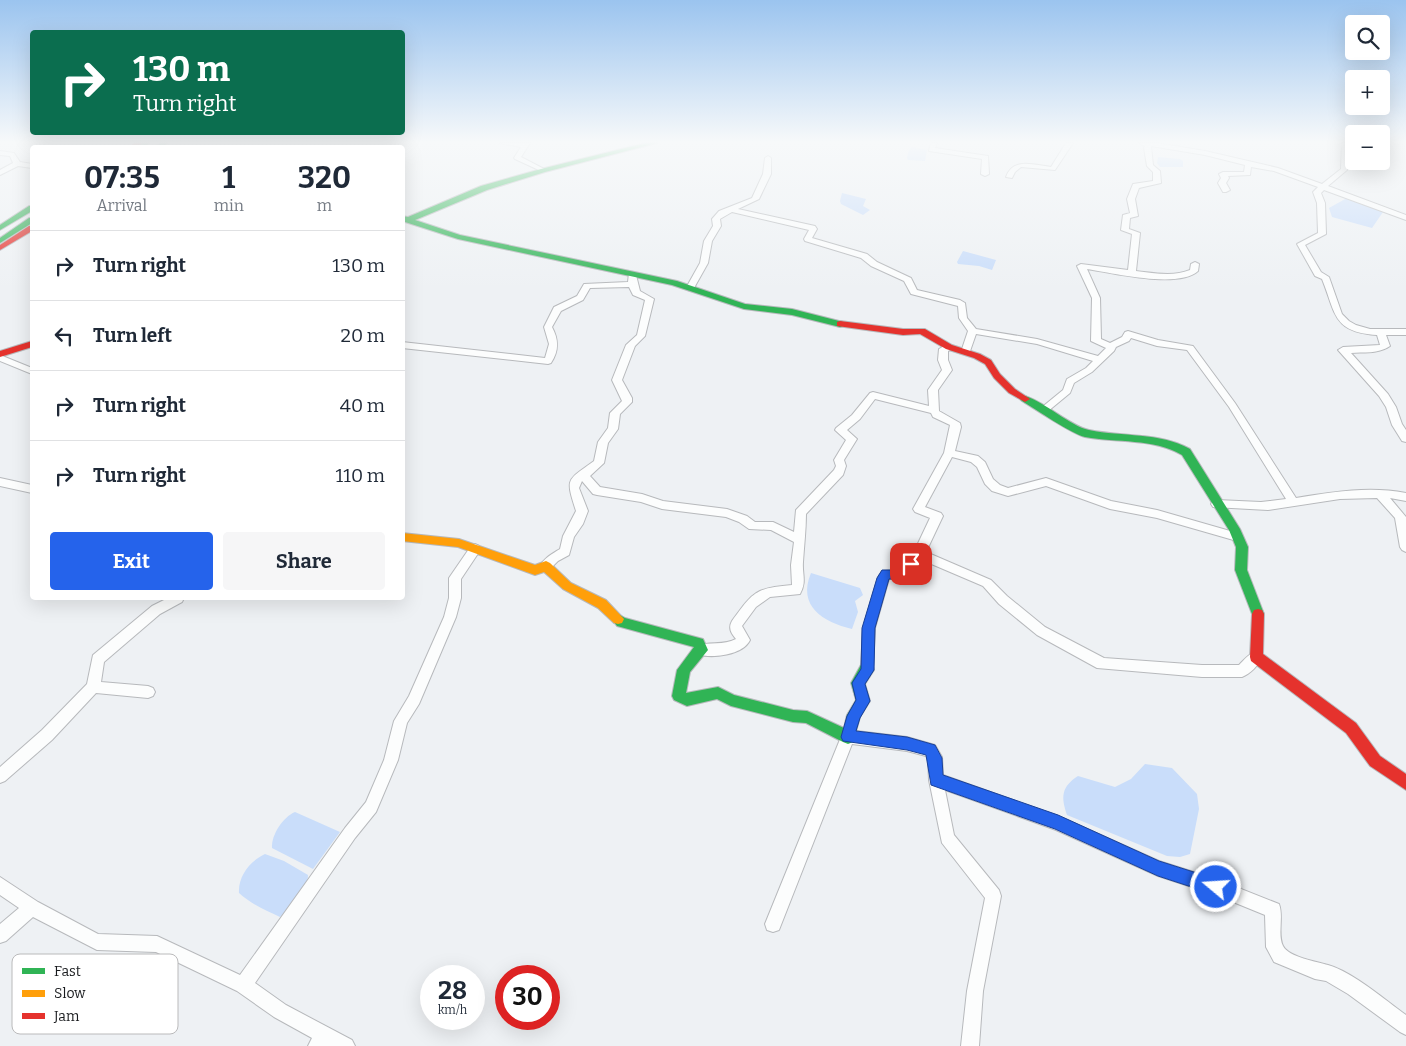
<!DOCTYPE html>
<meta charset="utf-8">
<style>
:root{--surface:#fff;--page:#f6f6f7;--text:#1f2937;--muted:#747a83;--line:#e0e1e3;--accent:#2563eb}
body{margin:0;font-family:Bitter,serif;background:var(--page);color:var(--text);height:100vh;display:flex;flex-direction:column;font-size:19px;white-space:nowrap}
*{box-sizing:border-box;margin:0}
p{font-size:16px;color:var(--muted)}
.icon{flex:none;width:28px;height:28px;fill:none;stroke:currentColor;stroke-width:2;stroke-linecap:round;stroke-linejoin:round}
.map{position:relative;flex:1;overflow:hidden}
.panel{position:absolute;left:30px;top:145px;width:375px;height:455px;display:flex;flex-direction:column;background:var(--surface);border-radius:5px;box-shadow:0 5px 20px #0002}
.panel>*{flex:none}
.guide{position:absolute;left:30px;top:30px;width:375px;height:105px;border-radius:5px;box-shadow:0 5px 20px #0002;background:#0b6e4f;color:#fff;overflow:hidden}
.controls{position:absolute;left:1345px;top:15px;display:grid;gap:10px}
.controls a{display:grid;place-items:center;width:45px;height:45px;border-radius:5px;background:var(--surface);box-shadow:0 5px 20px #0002;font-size:25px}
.speed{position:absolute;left:420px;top:965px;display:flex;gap:10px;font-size:25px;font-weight:700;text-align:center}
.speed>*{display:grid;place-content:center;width:65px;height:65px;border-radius:50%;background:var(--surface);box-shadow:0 5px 20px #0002;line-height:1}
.speed small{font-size:12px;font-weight:400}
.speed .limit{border:8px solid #d22;background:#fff;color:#111}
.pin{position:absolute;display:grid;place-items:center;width:42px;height:42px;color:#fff;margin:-21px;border-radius:10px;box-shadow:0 2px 8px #0006}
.me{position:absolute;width:55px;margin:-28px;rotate:288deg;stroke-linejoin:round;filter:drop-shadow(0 0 4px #0008)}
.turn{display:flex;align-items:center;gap:18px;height:105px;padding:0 20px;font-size:22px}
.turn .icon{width:65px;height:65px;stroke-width:2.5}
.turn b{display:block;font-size:35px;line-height:42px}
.eta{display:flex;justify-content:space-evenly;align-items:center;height:85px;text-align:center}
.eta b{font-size:30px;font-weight:700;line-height:35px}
.action{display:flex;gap:10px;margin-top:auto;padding:10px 20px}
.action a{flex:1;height:58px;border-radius:5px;background:var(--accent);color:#fff;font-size:20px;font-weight:700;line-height:58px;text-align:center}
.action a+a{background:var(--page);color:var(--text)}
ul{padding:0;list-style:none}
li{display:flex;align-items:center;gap:15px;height:70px;padding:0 20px;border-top:1px solid var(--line)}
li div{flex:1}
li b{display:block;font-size:19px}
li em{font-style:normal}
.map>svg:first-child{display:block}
.water{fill:#c9ddfa}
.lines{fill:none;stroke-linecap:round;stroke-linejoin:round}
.street-casing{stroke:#b7b9bc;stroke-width:2}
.fast-casing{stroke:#b7b9bc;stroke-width:2}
.slow-casing{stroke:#b7b9bc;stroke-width:2}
.jam-casing{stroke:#b7b9bc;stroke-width:2}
.street{fill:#fcfdfd;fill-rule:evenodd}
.fast{fill:#30b455;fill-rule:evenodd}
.slow{fill:#ff9f0a;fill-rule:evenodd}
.jam{fill:#e5322d;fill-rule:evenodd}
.route{fill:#2563eb;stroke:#184099}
.key{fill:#fff;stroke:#bababb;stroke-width:1}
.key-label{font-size:14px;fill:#181a1d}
</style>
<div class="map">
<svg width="1406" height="1046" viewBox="0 0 1406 1046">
<rect width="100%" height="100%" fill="#eef1f4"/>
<g class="water">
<path d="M 912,147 L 927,150 L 925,161 L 908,160 L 907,158 L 909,150 Z"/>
<path d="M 1158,157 L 1180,159 L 1183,161 L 1183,167 L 1160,167 L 1157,163 Z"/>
<path d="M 842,193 L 866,199 L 863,206 L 870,210 L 863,215 L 841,204 L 840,201 Z"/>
<path d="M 1347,198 L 1383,212 L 1372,228 L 1332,217 L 1329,208 Z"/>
<path d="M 963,251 L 996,260 L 992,270 L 979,266 L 958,264 L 957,262 Z"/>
<path d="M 811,573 L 860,588 L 863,595 L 855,601 L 858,612 L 852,629 C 823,622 797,606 811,573 Z"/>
<path d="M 1145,764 L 1172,768 L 1197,794 L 1199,809 L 1190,854 L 1180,857 L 1167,856 L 1067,815 C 1061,797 1061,787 1078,776 L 1115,787 L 1131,779 Z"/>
<path d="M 295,812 L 340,832 L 313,869 L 272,848 C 271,835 283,817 295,812 Z"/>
<path d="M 265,854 L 284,861 L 308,875 C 308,891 291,906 280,917 C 265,910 251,904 239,893 C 238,876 250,861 265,854 Z"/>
</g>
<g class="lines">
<defs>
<g id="street">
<path d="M 500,143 L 530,143 L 521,157 L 546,170 L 541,171 L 515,159 L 514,158 L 521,147 Z"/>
<path d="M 931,143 L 937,143 L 935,148 L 988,156 L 989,174 L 985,176 L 981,174 L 982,159 L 929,151 Z"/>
<path d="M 1066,143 L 1073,143 L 1055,170 L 1021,167 L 1015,172 L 1012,178 L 1006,177 C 1013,157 1034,165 1051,167 Z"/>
<path d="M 1139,143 L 1157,143 L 1205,151 L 1278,168 L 1322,184 L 1341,169 L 1342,143 L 1348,143 L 1347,170 L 1328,186 L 1406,215 L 1406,220 L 1324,190 L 1321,193 L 1325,203 L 1326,234 L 1305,245 L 1321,272 L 1329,277 L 1342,314 L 1349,321 L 1356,325 L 1370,329 L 1406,329 L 1406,335 L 1386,335 L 1390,346 C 1379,354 1363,352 1351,353 L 1388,394 L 1396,407 L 1402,424 L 1406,430 L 1406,442 L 1402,441 L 1392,425 L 1386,407 L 1379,396 L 1338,350 L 1343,347 L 1380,345 L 1377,335 C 1332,332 1336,313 1322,279 L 1315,276 L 1297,244 L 1318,233 L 1317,203 L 1313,192 L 1318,187 L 1274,171 L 1251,167 L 1250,175 L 1228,176 L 1229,178 L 1226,183 L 1230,190 L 1226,192 L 1223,192 L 1218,183 L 1221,178 L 1219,174 L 1223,172 L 1244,172 L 1245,165 L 1205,155 L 1151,146 L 1153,165 L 1160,171 L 1161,183 L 1139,188 L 1135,199 L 1138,216 L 1130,218 L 1129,229 L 1140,233 L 1136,271 C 1154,273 1173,277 1190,270 L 1191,264 L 1195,262 L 1199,264 L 1198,271 C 1178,289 1113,273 1087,269 L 1100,298 L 1101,339 L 1110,343 L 1122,337 L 1125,332 L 1128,331 L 1158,340 L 1193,346 L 1235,403 L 1296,498 C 1333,492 1369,486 1406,493 L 1406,501 L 1390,498 L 1406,517 L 1406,552 L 1402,550 L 1400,547 L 1395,518 L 1377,498 L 1340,499 L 1268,510 L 1213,507 L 1211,504 L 1213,501 L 1217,500 L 1261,502 L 1286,499 L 1229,407 L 1187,350 L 1157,346 L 1131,338 L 1129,341 L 1116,347 L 1114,351 L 1092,372 L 1074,383 L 1070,393 L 1047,412 L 1041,412 L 1039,410 L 1041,408 L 1063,390 L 1067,379 L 1086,368 L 1093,361 L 1037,344 L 976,334 L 969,354 L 963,354 L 961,352 L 968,331 L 959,318 L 958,306 L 911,294 L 904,281 L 871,266 L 861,258 L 805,241 L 804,239 L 809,230 L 732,212 L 720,219 L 721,226 L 712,241 L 708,263 L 694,288 L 690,291 L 686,288 L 700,263 L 704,241 L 713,226 L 712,219 L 719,211 L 752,198 L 763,174 L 765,158 L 768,156 L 771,158 L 771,174 L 759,199 L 738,209 L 815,226 L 817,229 L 812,238 L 867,254 L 877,262 L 911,278 L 917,290 L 960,300 L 965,303 L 967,318 L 976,329 L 1037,339 L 1098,356 L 1106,348 L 1091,341 L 1092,298 L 1077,266 L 1081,264 L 1128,270 L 1132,234 L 1121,230 L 1123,215 L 1130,213 L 1127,199 L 1133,184 L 1153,181 L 1153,172 L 1147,166 L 1144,148 L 1145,146 Z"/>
<path d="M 0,151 L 14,153 L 20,162 L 32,164 L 32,168 L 18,166 L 0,175 L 0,170 L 13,163 L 10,156 L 0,155 Z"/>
<path d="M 629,273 L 632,273 L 636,275 L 640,291 L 654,299 L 645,336 L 635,346 L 622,380 L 632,398 L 632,402 L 620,414 L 618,429 L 608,443 L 604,463 L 590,476 L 600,487 L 642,494 L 663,501 L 727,509 L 747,516 L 755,522 L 773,522 L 794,532 L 796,510 L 834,470 L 836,466 L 834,460 L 846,440 L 835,430 L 836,428 L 852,415 L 870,393 L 873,392 L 929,406 L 928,390 L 942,370 L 938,360 L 939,349 L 946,345 L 952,345 L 952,349 L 948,351 L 948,360 L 952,370 L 938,390 L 939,411 L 960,423 L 961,427 L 955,451 L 978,456 L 985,462 L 993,479 L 1000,485 L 1008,488 L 1046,478 L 1111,501 L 1157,510 L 1237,533 L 1241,534 L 1243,537 L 1241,540 L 1237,541 L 1157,518 L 1110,509 L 1046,486 L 1008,496 L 992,491 L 985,484 L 977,467 L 971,462 L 952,457 L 925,507 L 941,513 L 943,516 L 926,552 L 991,580 L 1007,596 L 1045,627 L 1104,658 L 1202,665 L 1239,665 C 1245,659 1251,650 1261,653 L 1262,657 C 1259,665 1250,674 1242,677 L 1202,677 L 1097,668 L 1037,635 L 999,604 L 983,586 L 915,557 L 913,554 L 930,518 L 915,512 L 913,509 L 944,453 L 950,425 L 933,417 L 931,413 L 875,399 L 860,419 L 847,430 L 857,439 L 844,460 L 846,466 L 843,475 L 806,514 C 806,530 804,546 803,562 C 802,575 807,581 800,594 L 770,597 L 756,607 L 742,626 L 750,640 C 743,655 712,659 697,654 L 696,650 L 697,646 C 710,641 723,646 736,639 C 731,633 728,628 732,621 C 753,592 755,588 792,585 L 791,565 L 794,542 L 771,530 L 749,529 L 739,522 L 726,517 L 662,509 L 641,502 L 597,495 L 593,494 L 582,481 L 579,488 L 588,511 L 583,524 L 574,537 L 569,555 L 558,561 L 550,569 L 542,569 L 540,566 C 544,558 552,554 560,549 L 563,536 L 576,511 C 565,477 567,481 594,461 L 598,442 L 608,428 L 610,413 L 622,401 L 612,380 L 626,345 L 637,335 L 645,300 L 633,295 L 629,287 L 590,288 L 583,300 L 561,311 L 552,327 C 559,340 559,351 551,363 L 548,364 L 402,348 L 402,342 L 545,358 L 549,344 L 544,327 L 554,307 L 577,296 L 584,284 L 628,282 Z"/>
<path d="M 0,355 L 32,368 L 32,374 L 0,361 Z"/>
<path d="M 0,478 L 32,485 L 32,493 L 0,486 Z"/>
<path d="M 475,544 L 479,546 L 481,549 L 461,579 L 461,598 L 456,617 L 419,704 L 407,723 L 398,760 L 376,812 L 355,838 L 255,983 L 286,1005 L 352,1040 L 355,1046 L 308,1046 L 312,1038 L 274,1017 L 237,991 L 156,952 L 97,950 L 33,917 L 6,941 L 0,943 L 0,924 L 19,908 L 0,895 L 0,877 L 38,902 L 98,934 L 157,936 L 240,975 L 345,828 L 366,802 L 384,760 L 394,721 L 409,696 L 444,617 L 449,598 L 449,578 L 471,546 Z"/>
<path d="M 168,598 L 184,598 L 182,602 L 160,614 L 104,662 L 101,682 L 148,686 L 153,688 L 155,692 L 153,696 L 148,698 L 96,693 L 52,740 L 5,781 L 0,783 L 0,767 L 42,730 L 87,684 L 93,655 L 152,606 Z"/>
<path d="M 848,730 L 907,737 L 935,745 L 942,757 L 943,775 L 1058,816 L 1159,861 L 1216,879 L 1279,904 C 1284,917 1277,934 1283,946 C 1288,957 1318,962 1328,965 C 1353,972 1385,1000 1406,1015 L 1406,1035 L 1400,1032 L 1348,994 L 1326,981 L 1315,979 L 1274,962 L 1266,947 L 1265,915 L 1216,895 L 1158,876 L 1056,830 L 945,790 L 954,835 L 999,890 L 1001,896 L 983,991 L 979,1046 L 961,1046 L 967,991 L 985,898 L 942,843 L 929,780 L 928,759 L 926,756 L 907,751 L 852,744 L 779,930 L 773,932 L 767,930 L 765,924 L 841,737 L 843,732 Z"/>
</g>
<g id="fast">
<path d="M 142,143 L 149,143 L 145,148 L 137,148 Z"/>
<path d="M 160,143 L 167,143 L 163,148 L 155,148 Z"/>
<path d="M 645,143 L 657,143 L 545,172 L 487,190 L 415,220 L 460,235 L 677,281 L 745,304 L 792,309 L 843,322 L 843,326 L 840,327 L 792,315 L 744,309 L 672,285 L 458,239 L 402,221 L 402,216 L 408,217 L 481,186 L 541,169 Z"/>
<path d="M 29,206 L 32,206 L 32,211 L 0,230 L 0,225 Z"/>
<path d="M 29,218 L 32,218 L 32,223 L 0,243 L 0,238 Z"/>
<path d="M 1025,396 C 1045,402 1070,426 1089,430 C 1123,437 1159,432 1190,449 L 1240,529 L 1248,547 L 1247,570 L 1264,614 L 1262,618 L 1258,619 L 1254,618 L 1252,614 L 1235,570 L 1236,547 L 1229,530 L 1182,455 C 1153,438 1117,443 1085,437 C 1072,434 1035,409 1022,401 L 1020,399 L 1022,397 Z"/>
<path d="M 618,614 L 625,618 L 703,639 L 708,650 L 690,672 L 686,693 L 718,687 L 734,695 L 793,710 L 807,711 L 844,728 L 847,715 L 856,700 L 851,683 L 862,663 L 867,661 L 872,663 L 874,670 L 865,684 L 870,701 L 860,717 L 853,742 L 848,744 L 843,742 L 806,723 L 793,722 L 731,706 L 717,699 L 687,706 L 674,700 L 672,696 L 677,670 L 694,647 L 617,626 L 612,619 L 614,615 Z"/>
</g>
<g id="slow">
<path d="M 402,533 L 459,539 L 535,565 L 546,561 L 550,563 L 571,583 L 606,600 L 624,619 L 622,623 L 618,624 L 614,623 L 598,608 L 563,589 L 544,572 L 535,575 L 458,547 L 402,541 Z"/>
<path d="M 919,549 L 923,551 L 925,554 L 907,578 L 889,579 L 875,628 L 873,667 L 872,671 L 867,673 L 862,671 L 861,667 L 863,628 L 878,577 L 882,571 L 900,570 L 915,551 Z"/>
</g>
<g id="jam">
<path d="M 134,143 L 142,143 L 137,148 L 129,148 Z"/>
<path d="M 29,226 L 32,226 L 32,231 L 0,250 L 0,245 Z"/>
<path d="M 840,321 L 903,329 L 925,329 L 952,345 L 980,354 L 991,360 L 1000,374 L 1015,389 L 1030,399 L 1025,402 L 1009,393 L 994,378 L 985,364 L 974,358 L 946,349 L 920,334 L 903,335 L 837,326 L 837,322 Z"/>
<path d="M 32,341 L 32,347 L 0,357 L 0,351 Z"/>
<path d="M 1258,609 L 1262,610 L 1264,614 L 1263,654 L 1356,723 L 1380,756 L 1406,774 L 1406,790 L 1370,766 L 1346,733 L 1251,661 L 1250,657 L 1252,614 L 1254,610 Z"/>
</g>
</defs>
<use href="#street" class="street-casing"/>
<use href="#fast" class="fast-casing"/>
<use href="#slow" class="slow-casing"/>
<use href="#jam" class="jam-casing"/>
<use href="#street" class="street"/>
<use href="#fast" class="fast"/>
<use href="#slow" class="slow"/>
<use href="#jam" class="jam"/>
</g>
<linearGradient id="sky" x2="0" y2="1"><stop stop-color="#9bc4ef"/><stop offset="0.49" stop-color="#f7f9fa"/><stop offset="1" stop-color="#f7f9fa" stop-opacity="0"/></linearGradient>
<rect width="1406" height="290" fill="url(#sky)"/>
<path class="route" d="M 911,560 L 915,561 L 917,564 L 907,579 L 889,579 L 875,628 L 874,670 L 865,684 L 870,701 L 860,718 L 856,731 L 907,737 L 935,745 L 942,758 L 943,775 L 1058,815 L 1159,861 L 1222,881 L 1224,887 L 1222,893 L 1216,895 L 1158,876 L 1055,829 L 931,785 L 926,755 L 907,750 L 843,741 L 841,737 L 847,716 L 856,700 L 852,683 L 861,669 L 862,628 L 877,578 L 882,570 L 900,570 L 906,561 Z"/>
<rect x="12" y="954" width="166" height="80" rx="8" class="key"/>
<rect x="22" y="968" width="23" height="6" fill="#30b455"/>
<rect x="22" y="990" width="23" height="7" fill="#ff9f0a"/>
<rect x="22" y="1013" width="23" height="6" fill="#e5322d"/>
<g class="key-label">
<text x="54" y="976">Fast</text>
<text x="54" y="998">Slow</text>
<text x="54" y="1021">Jam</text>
</g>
</svg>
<div class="controls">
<a><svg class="icon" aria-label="search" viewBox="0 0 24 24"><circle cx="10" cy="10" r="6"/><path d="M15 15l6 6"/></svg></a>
<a>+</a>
<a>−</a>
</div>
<div class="speed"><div>28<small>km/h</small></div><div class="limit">30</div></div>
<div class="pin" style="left:911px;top:564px;background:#d93025"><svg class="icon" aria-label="arrive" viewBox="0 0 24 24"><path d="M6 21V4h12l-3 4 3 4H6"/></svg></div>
<svg class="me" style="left:1216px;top:887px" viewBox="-20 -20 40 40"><circle r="17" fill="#2563eb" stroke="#fff" stroke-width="3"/><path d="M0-11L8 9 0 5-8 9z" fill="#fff"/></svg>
<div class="guide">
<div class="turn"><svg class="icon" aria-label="right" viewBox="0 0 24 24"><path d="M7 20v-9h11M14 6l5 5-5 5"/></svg><div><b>130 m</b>Turn right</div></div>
</div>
<section class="panel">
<div class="eta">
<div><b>07:35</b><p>Arrival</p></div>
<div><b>1</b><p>min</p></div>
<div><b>320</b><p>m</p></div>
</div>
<ul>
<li><svg class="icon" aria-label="right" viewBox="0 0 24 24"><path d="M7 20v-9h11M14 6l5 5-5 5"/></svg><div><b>Turn right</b></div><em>130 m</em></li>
<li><svg class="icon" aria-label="left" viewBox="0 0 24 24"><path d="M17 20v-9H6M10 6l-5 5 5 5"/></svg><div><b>Turn left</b></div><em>20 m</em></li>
<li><svg class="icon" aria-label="right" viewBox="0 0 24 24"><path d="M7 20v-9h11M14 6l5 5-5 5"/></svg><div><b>Turn right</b></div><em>40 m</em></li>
<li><svg class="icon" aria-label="right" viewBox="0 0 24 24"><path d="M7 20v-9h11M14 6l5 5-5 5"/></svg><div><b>Turn right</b></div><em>110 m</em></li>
</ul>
<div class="action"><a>Exit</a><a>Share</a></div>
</section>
</div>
